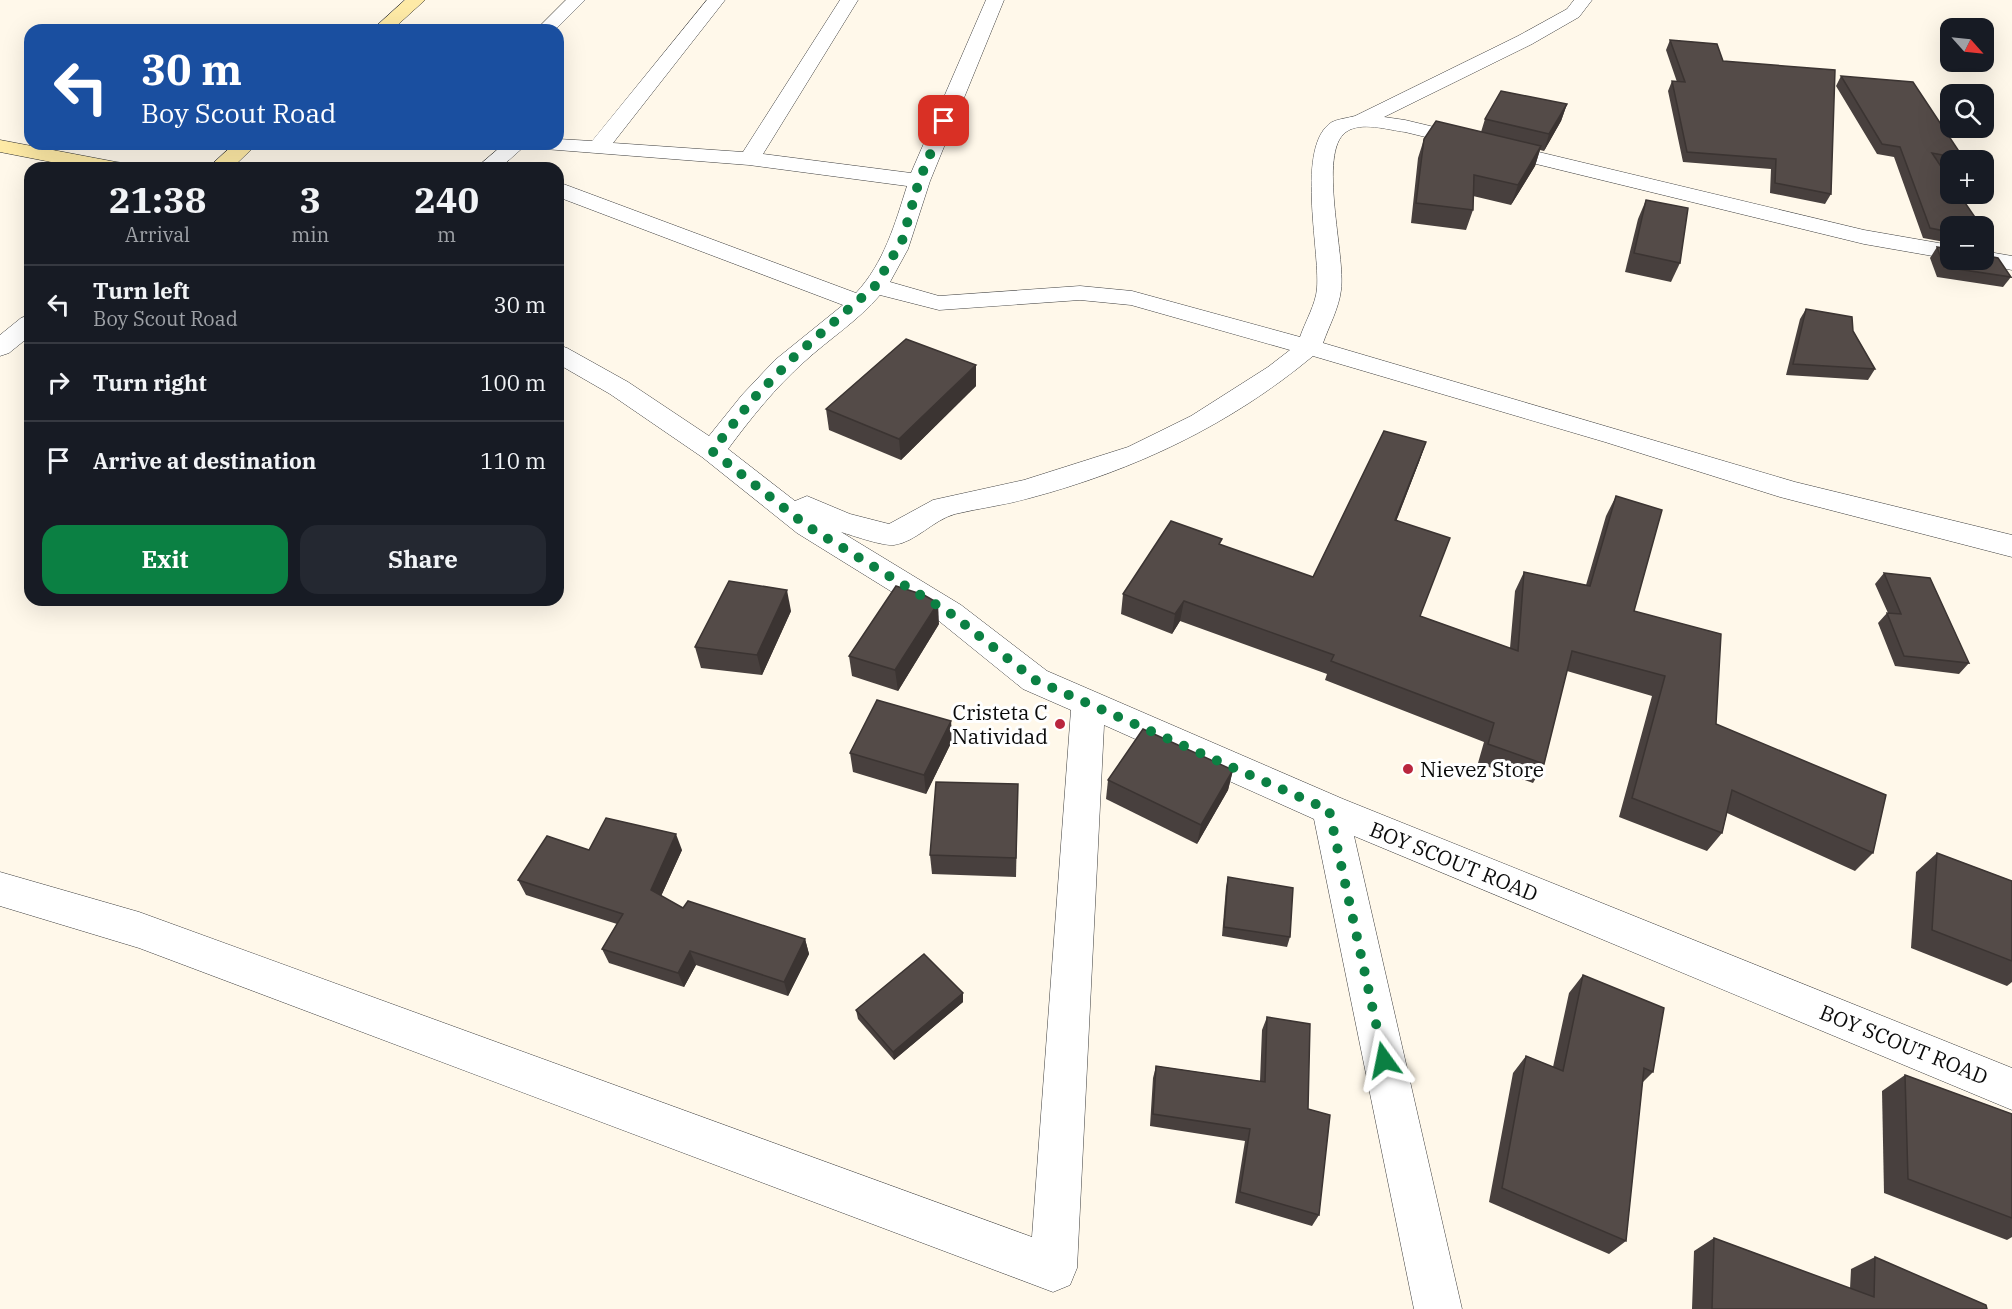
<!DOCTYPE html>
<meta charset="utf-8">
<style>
:root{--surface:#171b24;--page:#242831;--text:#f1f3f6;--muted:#9ea1a6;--line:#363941;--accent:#0b8043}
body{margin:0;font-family:"IBM Plex Serif",serif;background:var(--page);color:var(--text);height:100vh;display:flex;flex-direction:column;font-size:22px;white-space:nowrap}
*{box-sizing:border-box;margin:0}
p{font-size:20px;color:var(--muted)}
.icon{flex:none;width:33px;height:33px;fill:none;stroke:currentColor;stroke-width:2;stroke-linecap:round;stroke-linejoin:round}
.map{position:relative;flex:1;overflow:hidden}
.panel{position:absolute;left:24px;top:162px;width:540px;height:444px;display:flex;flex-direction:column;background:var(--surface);border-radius:18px;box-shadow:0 6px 24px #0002}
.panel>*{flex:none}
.hud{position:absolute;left:24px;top:24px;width:540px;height:126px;border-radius:18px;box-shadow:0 6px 24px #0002;background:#1a4fa0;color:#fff;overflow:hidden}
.needle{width:39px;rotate:117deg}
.fabs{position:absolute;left:1940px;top:18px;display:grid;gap:12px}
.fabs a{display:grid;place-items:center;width:54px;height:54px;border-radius:12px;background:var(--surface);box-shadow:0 6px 24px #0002;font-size:30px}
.pin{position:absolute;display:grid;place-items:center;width:51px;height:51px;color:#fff;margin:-26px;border-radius:12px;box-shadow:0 3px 9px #0006}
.me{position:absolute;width:66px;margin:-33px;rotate:348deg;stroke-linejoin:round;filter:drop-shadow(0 0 4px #0008)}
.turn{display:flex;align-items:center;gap:21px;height:126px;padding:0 18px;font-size:27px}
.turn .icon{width:78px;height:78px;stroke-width:2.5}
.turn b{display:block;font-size:42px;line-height:51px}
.eta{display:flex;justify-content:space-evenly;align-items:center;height:102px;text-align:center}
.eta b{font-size:36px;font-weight:700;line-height:42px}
.primary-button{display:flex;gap:12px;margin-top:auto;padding:12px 18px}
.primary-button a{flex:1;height:69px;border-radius:18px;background:var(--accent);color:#fff;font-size:24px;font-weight:700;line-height:69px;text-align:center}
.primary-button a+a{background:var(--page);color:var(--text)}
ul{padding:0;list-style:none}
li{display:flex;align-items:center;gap:18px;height:78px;padding:0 18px;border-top:2px solid var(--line)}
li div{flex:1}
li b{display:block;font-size:22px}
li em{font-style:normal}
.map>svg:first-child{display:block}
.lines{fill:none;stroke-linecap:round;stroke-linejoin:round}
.street-casing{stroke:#3e3e3e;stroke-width:1}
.secondary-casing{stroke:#2d2d2d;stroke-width:1}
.street{fill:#fff;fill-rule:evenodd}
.secondary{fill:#feeaa6;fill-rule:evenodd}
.wall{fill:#48403e}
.shaded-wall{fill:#3b3432}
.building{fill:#544b48;stroke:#3b3432;stroke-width:1.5}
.route{stroke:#0b8043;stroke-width:10;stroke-dasharray:0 18}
.poi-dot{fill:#b9263e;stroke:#fff;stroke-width:2}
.labels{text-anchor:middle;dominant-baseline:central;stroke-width:6;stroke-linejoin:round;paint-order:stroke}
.poi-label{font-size:21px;fill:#0b0b0b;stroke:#fff;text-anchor:end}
.street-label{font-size:21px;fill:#0b0b0b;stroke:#fff}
</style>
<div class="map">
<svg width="2012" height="1309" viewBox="0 0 2012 1309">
<rect width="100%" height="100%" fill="#fff8ea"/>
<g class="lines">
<defs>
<g id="street">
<path d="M 566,0 L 585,0 L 555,30 L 536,30 Z"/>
<path d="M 707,0 L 725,0 L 613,143 L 743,152 L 840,0 L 858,0 L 763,154 L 911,173 L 986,0 L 1004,0 L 930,181 L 908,249 L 890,282 L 939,296 L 1080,286 L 1132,291 L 1300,337 C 1305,322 1316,304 1317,288 C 1320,249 1295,145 1332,122 C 1338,119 1348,118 1355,116 L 1518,36 L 1567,9 L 1574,0 L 1592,0 L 1579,17 L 1532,44 L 1384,117 L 1405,120 L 1864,230 L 1950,245 L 1950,259 L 1864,244 L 1405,132 C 1388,130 1361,121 1346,132 C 1317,152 1346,257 1341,290 C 1339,308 1329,326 1323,343 L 1795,482 L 2012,535 L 2012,557 L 1780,497 L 1605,442 L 1313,356 C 1230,425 1135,470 1030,498 C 1006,505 980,508 955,514 C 933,520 916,542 894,545 C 882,546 854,536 841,532 L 961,605 L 1047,671 L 1343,799 L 2012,1068 L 2012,1110 L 1354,836 L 1462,1309 L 1414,1309 L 1314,819 L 1104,725 L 1077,1268 L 1070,1285 L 1053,1292 L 139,948 L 0,906 L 0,872 L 139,912 L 1032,1237 L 1071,710 L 1023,689 L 939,621 L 797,533 L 702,457 L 610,394 L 558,364 L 558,345 L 567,348 L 628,382 L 709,436 L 742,395 L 775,360 L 843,305 L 558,197 L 558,182 L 856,293 C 884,263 895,224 907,186 L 749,165 L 532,148 L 529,144 L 558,144 L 558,139 L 592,141 ZM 880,295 L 939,310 L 1080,300 L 1131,305 L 1290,350 L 1268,367 L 1191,416 L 1128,447 L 1024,480 L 933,500 L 889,524 L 850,514 L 807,496 L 795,501 L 728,449 C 751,418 775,388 804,362 C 829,339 858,321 880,295 Z"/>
<path d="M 504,144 L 527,144 L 500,168 L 476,168 Z"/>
<path d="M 1983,251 L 2012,256 L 2012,270 L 1975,263 L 1972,260 L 1983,260 Z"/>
<path d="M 30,315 L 30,336 L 9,353 L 0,356 L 0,335 L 21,318 Z"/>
</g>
<g id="secondary">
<path d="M 405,0 L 425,0 L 392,30 L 372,30 Z"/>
<path d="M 0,140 L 116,162 L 124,163 L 127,168 L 82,168 L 0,152 Z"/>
<path d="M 234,144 L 257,144 L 232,168 L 208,168 Z"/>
</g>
</defs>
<use href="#street" class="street-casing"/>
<use href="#secondary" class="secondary-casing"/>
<use href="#street" class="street"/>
<use href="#secondary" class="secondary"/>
</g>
<g class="wall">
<path d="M 1670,40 L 1723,61 L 1831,194 L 1825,204 L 1770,193 L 1771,169 L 1683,162 L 1668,91 L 1672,81 L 1677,82 L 1666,50 Z"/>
<path d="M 1841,76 L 1964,159 L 1963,160 L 1950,160 L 1950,167 L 1941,166 L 1950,226 L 1950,243 L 1923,238 L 1894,157 L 1877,154 L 1836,86 Z"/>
<path d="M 1567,104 L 1561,121 L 1544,151 L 1540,150 L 1535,166 L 1511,205 L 1473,196 L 1473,210 L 1466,230 L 1411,223 L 1418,158 L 1424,139 L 1481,132 L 1485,119 Z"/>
<path d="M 1646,200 L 1680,263 L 1671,282 L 1625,272 L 1638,219 Z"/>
<path d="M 1983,235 L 1988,247 L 1983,254 Z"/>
<path d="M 1937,247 L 2011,277 L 2003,287 L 1937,277 L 1930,258 Z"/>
<path d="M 1806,309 L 1853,331 L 1875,369 L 1868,380 L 1786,375 L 1800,319 Z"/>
<path d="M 976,386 L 901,460 L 829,430 L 826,409 Z"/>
<path d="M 1426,442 L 1419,462 L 1396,521 L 1420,616 L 1510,648 L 1515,591 L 1524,572 L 1586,585 L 1606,516 L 1616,496 L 1634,611 L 1716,724 L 1873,853 L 1855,871 L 1727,813 L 1722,833 L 1707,851 L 1619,817 L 1652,696 L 1567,671 L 1544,764 L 1533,783 L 1478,763 L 1484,742 L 1325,680 L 1327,674 L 1180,621 L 1172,634 L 1121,614 L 1123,594 L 1221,545 L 1313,577 Z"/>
<path d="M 1884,573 L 1969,663 L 1959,674 L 1895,666 L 1878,623 L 1887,613 L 1888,613 L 1875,584 Z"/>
<path d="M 791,611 L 762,675 L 701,668 L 695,647 Z"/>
<path d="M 939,624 L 898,691 L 852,676 L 849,656 Z"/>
<path d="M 951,721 L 952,741 L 926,794 L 853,772 L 850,753 Z"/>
<path d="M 1233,770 L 1228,790 L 1197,844 L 1106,799 L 1108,780 Z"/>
<path d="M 1018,784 L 1016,877 L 932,874 L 930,855 Z"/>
<path d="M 589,850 L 682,850 L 661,896 L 683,908 L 805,939 L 809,954 L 788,996 L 696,965 L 684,987 L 609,963 L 602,949 L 617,924 L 526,895 L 518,880 Z"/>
<path d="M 1937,853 L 2012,881 L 2012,982 L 2007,986 L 1911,948 L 1916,872 Z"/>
<path d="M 1228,877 L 1290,937 L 1287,947 L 1222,936 L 1226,887 Z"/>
<path d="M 1583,975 L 1653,1072 L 1642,1083 L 1626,1241 L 1609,1254 L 1489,1202 L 1513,1073 L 1526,1056 L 1553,1067 L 1569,993 Z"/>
<path d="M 963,993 L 963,1002 L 894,1060 L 858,1019 L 856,1010 Z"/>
<path d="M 1267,1017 L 1308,1109 L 1319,1215 L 1312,1226 L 1235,1203 L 1245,1141 L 1150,1126 L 1153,1078 L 1156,1066 L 1260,1081 L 1262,1030 Z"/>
<path d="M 1905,1075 L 2012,1114 L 2012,1237 L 2007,1240 L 1884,1193 L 1882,1091 Z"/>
<path d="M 1714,1238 L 1850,1289 L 1851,1269 L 1875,1257 L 1987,1309 L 1692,1309 L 1694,1251 Z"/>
</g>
<g class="shaded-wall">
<path d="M 1567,104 L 1561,121 L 1544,151 L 1549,134 Z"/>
<path d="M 1541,146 L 1535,166 L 1511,205 L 1518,185 Z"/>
<path d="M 976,365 L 976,386 L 901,460 L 899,439 Z"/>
<path d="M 1426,442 L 1419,462 L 1389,540 L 1395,520 Z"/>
<path d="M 787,590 L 791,611 L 762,675 L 757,655 Z"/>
<path d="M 1184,601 L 1180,621 L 1172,634 L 1175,614 Z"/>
<path d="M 938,603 L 939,624 L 898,691 L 895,670 Z"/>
<path d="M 951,721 L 952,741 L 926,794 L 924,775 Z"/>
<path d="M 1233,770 L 1228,790 L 1197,844 L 1201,825 Z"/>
<path d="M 676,834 L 682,850 L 657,905 L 651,890 Z"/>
<path d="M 805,939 L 809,954 L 788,996 L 784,982 Z"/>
<path d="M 690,951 L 696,965 L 684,987 L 678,973 Z"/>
<path d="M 963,993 L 963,1002 L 894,1060 L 893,1052 Z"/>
</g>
<g class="building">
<path d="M 1670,40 L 1717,44 L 1723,61 L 1835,70 L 1831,194 L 1775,183 L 1776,159 L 1687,152 L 1672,81 L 1685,82 Z"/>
<path d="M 1841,76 L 1913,82 L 1964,159 L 1932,153 L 1950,180 L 1950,194 L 1959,194 L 1981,226 L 1950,226 L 1950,232 L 1930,228 L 1900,147 L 1882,144 Z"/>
<path d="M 1501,91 L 1567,104 L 1549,134 L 1485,119 Z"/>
<path d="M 1436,121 L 1541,146 L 1518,185 L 1474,175 L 1473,210 L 1416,203 L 1424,139 Z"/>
<path d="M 1646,200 L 1688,208 L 1680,263 L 1634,253 Z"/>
<path d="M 1983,235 L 1988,242 L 1988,247 L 1983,247 Z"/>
<path d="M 1937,247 L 1950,249 L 1950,260 L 1983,260 L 1983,255 L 1998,258 L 2011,277 L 1944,267 Z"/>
<path d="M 1806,309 L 1852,317 L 1853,331 L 1875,369 L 1793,364 Z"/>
<path d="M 906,339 L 976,365 L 899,439 L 826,409 Z"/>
<path d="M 1384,431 L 1426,442 L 1395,520 L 1450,538 L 1420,616 L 1518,651 L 1524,572 L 1590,586 L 1616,496 L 1662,510 L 1634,611 L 1721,634 L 1716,724 L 1886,795 L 1873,853 L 1732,790 L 1722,833 L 1632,798 L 1665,676 L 1572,651 L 1544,764 L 1488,744 L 1494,723 L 1331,661 L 1334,655 L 1184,601 L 1175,614 L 1123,594 L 1171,521 L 1222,539 L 1219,544 L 1313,577 Z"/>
<path d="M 1884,573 L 1930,578 L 1969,663 L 1904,656 L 1887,613 L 1901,614 Z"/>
<path d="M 729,581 L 787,590 L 757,655 L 695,647 Z"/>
<path d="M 896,586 L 924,595 L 938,603 L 895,670 L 849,656 Z"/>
<path d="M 877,700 L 951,721 L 924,775 L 850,753 Z"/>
<path d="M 1143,729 L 1233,770 L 1201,825 L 1108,780 Z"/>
<path d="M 936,782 L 1018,784 L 1016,858 L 930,855 Z"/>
<path d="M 606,818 L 676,834 L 651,890 L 683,908 L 688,901 L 805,939 L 784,982 L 690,951 L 678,973 L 602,949 L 623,914 L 518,880 L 547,836 L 589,850 Z"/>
<path d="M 1937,853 L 2012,881 L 2012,961 L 1932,930 Z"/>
<path d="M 1228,877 L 1293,888 L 1290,937 L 1224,927 Z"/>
<path d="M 924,954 L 963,993 L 893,1052 L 856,1010 Z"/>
<path d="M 1583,975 L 1664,1008 L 1653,1072 L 1644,1068 L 1626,1241 L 1502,1188 L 1526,1056 L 1563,1071 Z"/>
<path d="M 1267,1017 L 1310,1024 L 1308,1109 L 1330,1115 L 1319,1215 L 1240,1192 L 1250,1129 L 1153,1114 L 1156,1066 L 1265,1082 Z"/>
<path d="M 1905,1075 L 2012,1114 L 2012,1218 L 1908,1179 Z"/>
<path d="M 1714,1238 L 1874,1297 L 1875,1257 L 1986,1305 L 1987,1309 L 1712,1309 Z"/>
</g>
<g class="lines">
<path class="route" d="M 944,121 L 919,181 L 902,241 L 875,286 L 795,356 L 752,400 L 712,451 L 807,526 L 950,613 L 1035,680 L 1329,810 L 1384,1060"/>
</g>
<g class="poi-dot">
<circle cx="1060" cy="724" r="6"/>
<circle cx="1408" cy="769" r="6"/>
</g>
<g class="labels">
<g class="poi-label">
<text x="1048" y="712">Cristeta C<tspan x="1048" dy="24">Natividad</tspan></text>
<text x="1420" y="769" text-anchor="start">Nievez Store</text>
</g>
<g class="street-label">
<text transform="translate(1454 861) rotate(22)">BOY SCOUT ROAD</text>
<text transform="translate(1904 1044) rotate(22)">BOY SCOUT ROAD</text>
</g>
</g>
</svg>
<div class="fabs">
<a><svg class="needle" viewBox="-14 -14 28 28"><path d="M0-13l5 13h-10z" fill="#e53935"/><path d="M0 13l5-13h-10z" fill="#9ea1a6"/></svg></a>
<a><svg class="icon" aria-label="search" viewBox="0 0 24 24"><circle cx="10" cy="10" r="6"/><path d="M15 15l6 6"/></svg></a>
<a>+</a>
<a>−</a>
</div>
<div class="pin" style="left:944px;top:121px;background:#d93025"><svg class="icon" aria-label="arrive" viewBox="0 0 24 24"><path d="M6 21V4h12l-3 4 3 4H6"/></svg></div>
<svg class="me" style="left:1384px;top:1060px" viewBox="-20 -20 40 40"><path d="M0-17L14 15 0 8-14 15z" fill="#0b8043" stroke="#fff" stroke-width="4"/></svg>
<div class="hud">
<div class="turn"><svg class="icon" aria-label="left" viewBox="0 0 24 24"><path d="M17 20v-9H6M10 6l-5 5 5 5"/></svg><div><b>30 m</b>Boy Scout Road</div></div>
</div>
<section class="panel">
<div class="eta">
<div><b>21:38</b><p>Arrival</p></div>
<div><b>3</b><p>min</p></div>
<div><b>240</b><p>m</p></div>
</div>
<ul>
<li><svg class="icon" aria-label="left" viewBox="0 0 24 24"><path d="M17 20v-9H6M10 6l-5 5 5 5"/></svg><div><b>Turn left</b><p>Boy Scout Road</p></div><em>30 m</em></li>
<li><svg class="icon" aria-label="right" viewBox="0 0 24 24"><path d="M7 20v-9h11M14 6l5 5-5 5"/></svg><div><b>Turn right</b></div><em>100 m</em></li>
<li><svg class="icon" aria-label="arrive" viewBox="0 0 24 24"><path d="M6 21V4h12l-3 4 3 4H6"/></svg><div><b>Arrive at destination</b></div><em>110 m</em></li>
</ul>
<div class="primary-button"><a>Exit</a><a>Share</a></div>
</section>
</div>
